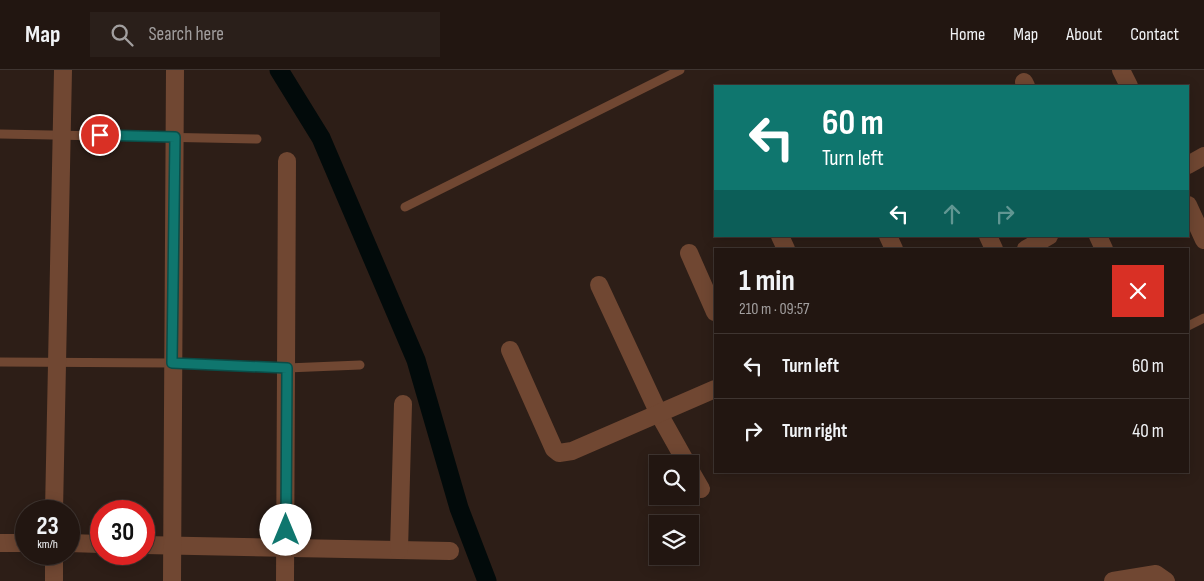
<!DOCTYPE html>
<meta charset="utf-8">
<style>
:root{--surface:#221611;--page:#2a1f1a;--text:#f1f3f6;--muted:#a29f9f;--line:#3f3531}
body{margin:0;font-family:"Sofia Sans Condensed",sans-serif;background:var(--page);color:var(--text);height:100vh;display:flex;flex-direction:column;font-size:19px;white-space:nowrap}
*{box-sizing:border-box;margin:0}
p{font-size:16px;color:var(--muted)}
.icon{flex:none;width:28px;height:28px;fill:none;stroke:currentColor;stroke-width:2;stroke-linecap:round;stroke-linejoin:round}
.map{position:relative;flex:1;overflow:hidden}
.side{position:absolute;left:714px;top:178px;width:475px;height:225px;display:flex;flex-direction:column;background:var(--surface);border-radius:0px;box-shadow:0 2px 12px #0003,0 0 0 1px var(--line)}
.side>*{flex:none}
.top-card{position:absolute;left:714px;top:15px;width:475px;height:152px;border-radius:0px;box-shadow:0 2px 12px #0003,0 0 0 1px var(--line);background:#0f766e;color:#fff;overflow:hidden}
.tools{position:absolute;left:649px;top:385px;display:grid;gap:10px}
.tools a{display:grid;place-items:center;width:50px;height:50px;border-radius:0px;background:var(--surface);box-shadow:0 2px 12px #0003,0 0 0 1px var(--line);font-size:25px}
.speed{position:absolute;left:15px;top:430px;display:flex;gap:10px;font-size:25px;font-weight:700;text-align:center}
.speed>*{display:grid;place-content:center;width:65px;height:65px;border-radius:50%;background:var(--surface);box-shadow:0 2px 12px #0003,0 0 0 1px var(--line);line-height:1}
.speed small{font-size:12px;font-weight:400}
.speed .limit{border:8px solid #d22;background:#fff;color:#111}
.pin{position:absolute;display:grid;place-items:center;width:42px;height:42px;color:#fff;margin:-21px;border:2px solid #fff;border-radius:50%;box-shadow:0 1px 5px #0007}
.me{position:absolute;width:55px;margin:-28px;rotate:0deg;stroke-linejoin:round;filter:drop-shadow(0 0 4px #0008)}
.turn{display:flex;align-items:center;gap:18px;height:105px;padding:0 25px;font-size:22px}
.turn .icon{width:65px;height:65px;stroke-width:2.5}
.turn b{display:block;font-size:35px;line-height:42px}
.lanes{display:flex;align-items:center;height:48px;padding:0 25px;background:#0003;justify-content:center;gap:25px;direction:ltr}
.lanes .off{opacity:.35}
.round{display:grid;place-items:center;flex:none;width:52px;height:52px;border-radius:0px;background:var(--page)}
.summary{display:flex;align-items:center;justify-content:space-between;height:85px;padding:0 25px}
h1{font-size:30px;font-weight:700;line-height:38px}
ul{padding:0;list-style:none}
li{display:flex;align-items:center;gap:15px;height:65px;padding:0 25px;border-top:1px solid var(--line)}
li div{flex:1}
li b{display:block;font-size:19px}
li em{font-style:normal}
header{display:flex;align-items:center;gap:30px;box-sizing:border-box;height:70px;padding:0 25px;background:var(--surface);border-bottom:1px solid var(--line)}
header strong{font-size:24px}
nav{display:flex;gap:28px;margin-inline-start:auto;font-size:18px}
.search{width:350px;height:45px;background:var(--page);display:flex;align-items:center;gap:12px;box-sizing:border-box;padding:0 18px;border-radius:0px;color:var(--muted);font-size:19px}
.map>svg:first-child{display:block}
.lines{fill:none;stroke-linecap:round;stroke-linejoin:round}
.canal{stroke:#020a0a;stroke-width:19}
.service{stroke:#704732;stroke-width:9}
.minor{stroke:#704732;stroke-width:18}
.route-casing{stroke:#0a4d48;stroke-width:12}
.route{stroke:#0f766e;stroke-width:9}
</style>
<header>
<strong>Map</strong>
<div class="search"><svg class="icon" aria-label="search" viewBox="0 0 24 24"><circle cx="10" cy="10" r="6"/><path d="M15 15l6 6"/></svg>Search here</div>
<nav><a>Home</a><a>Map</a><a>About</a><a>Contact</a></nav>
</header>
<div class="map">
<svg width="1204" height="511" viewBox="0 0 1204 511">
<rect width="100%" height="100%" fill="#2d1e17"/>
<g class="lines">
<path class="canal" d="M 279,0 L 321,68 L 416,290 L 459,438 L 487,511"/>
<g class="service">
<path d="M 0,64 L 257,69"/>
<path d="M 405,137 L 680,0"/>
<path d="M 1188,256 L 1204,248"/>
<path d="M 0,292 L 172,293 L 287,298 L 360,295"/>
</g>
<g class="minor">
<path d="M 1121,0 L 1129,16"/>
<path d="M 1024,12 L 1026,16"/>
<path d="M 1188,95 L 1204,86"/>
<path d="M 1188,135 L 1204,170"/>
<path d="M 780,166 L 786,179"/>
<path d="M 888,166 L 894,179"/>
<path d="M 988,166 L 994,179"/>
<path d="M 1098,166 L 1104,179"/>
<path d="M 1026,179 L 1049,166"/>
<path d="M 689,183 L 715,242"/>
<path d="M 599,215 L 659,344 L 687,394"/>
<path d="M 510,280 L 554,379 L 559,383 L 572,381 L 715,319"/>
<path d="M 690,400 L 701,419"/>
<path d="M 54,441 L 63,0"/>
<path d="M 0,473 L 26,473"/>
<path d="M 69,473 L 101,474"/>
<path d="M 144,475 L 450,481"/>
<path d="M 399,480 L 403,334"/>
<path d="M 54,484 L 54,511"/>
<path d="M 172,511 L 175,0"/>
<path d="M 285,511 L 287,91"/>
<path d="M 1113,511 L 1156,504 L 1166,511"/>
</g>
</g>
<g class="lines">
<defs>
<path id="route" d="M 100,65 L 175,67 L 172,293 L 287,298 L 286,460"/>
</defs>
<use href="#route" class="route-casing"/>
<use href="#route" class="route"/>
</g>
</svg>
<div class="tools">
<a><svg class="icon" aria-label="search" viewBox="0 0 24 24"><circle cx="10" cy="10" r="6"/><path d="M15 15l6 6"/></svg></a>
<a><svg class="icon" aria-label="layers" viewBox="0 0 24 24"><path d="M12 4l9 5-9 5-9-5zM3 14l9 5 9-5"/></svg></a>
</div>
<div class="speed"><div>23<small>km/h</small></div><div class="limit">30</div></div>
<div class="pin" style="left:100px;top:65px;background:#d93025"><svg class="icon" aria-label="arrive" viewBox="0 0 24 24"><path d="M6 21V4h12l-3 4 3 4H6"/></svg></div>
<svg class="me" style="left:286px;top:460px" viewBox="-20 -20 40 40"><circle r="19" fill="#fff"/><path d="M0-13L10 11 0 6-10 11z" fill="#0f766e"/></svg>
<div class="top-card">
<div class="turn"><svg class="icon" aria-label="left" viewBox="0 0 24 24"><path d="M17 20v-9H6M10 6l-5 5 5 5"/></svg><div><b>60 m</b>Turn left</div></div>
<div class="lanes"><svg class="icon" aria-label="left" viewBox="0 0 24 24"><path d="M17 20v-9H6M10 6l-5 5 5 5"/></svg><svg class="icon off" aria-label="ahead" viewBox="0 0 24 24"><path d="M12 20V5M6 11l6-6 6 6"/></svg><svg class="icon off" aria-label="right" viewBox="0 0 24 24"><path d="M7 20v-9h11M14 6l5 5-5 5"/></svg></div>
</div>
<section class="side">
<div class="summary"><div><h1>1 min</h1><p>210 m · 09:57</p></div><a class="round" style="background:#d93025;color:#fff"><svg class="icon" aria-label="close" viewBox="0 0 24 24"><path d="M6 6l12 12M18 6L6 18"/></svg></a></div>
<ul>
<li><svg class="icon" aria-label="left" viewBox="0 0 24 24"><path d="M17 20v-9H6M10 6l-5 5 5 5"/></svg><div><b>Turn left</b></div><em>60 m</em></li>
<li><svg class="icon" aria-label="right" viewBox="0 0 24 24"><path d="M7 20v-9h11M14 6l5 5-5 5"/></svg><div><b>Turn right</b></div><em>40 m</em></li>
</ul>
</section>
</div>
